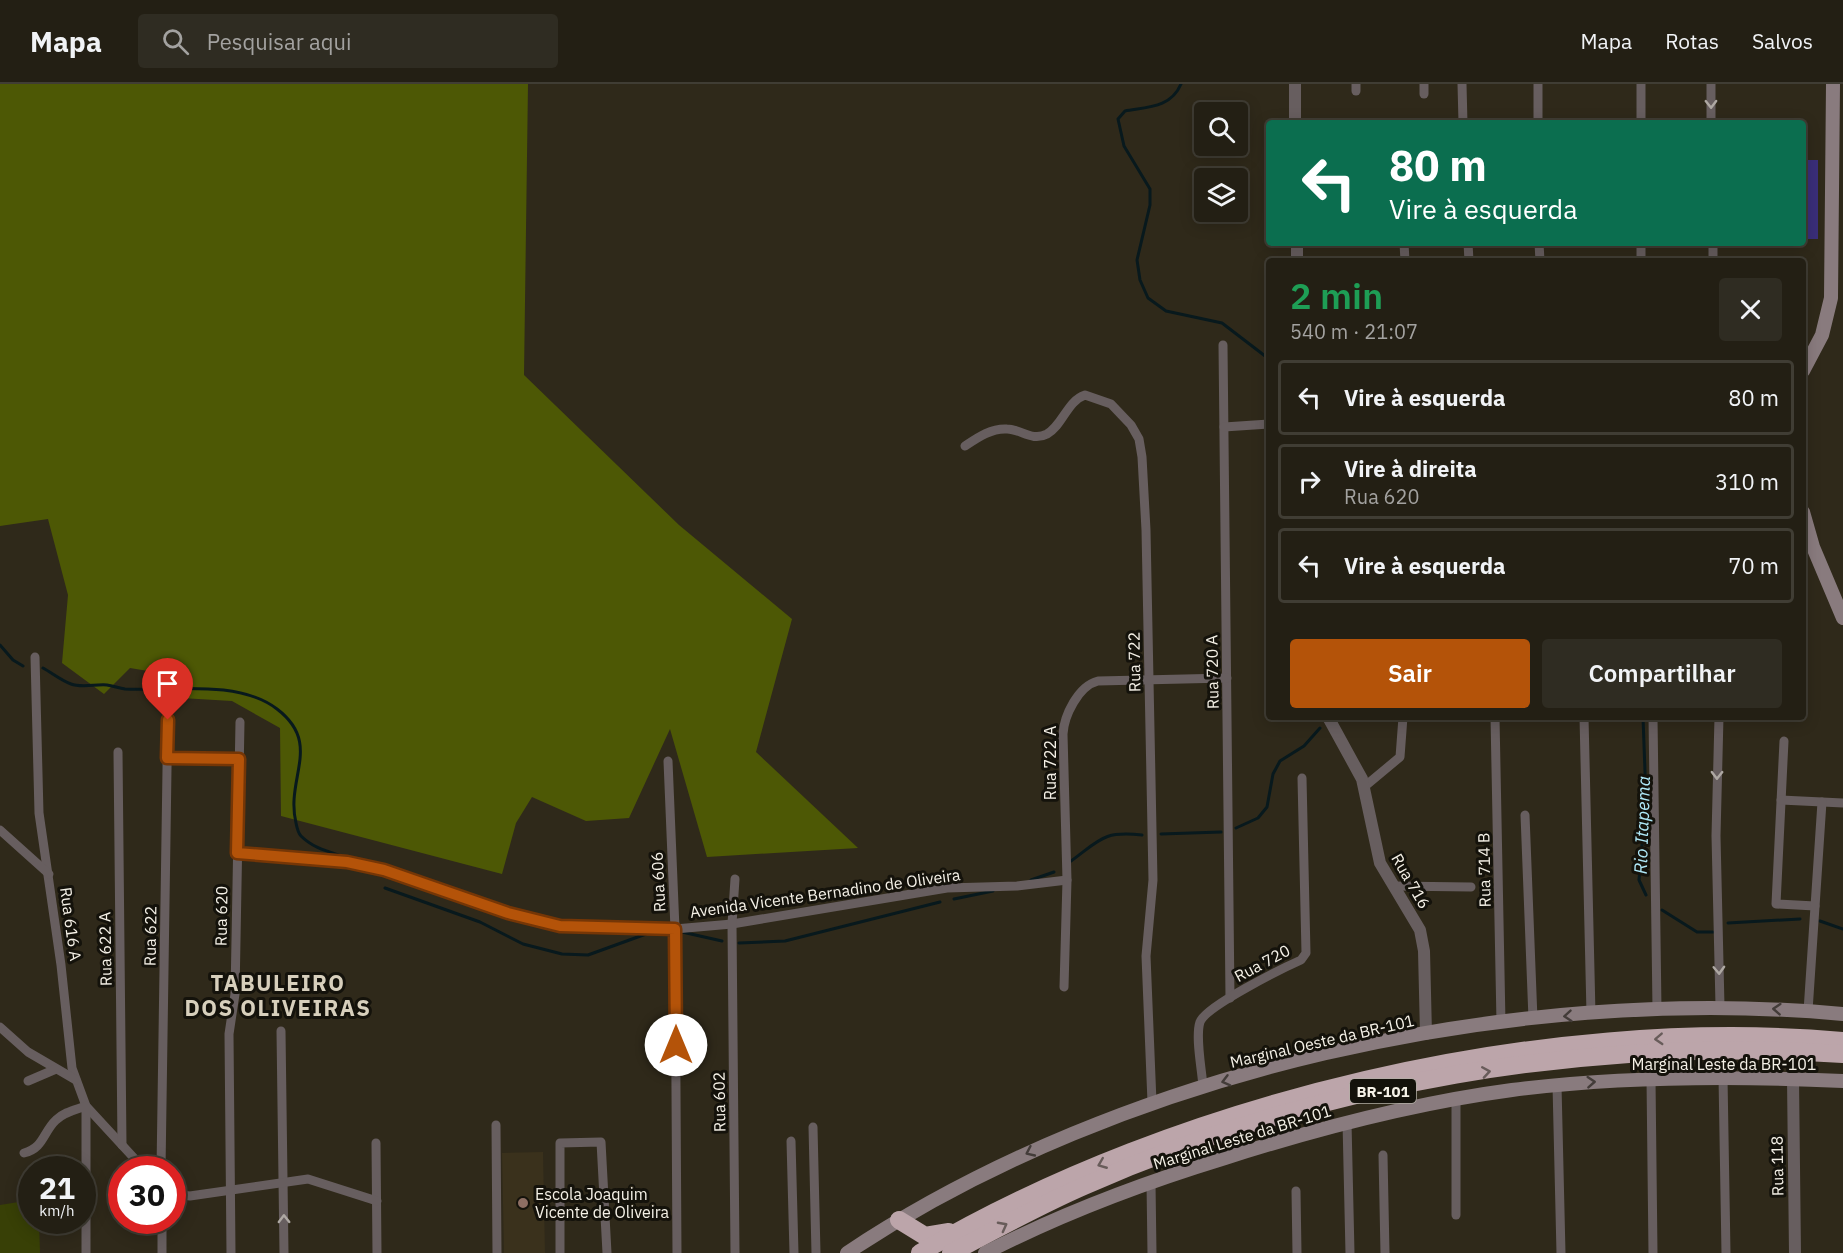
<!DOCTYPE html>
<html lang="pt">
<meta charset="utf-8">
<style>
:root{--surface:#231f14;--page:#2f2c22;--text:#f1f3f6;--muted:#a3a2a0;--line:#403d34;--accent:#b45309}
body{margin:0;font-family:"IBM Plex Sans",sans-serif;background:var(--page);color:var(--text);height:100vh;display:flex;flex-direction:column;font-size:22px;white-space:nowrap}
*{box-sizing:border-box;margin:0}
p{font-size:20px;color:var(--muted)}
.icon{flex:none;width:33px;height:33px;fill:none;stroke:currentColor;stroke-width:2;stroke-linecap:round;stroke-linejoin:round}
.map{position:relative;flex:1;overflow:hidden}
.sheet{position:absolute;left:1266px;top:174px;width:540px;height:462px;display:flex;flex-direction:column;background:var(--surface);border-radius:6px;box-shadow:0 3px 15px #0003,0 0 0 2px var(--line)}
.sheet>*{flex:none}
.top-card{position:absolute;left:1266px;top:36px;width:540px;height:126px;border-radius:6px;box-shadow:0 3px 15px #0003,0 0 0 2px var(--line);background:#0b6e4f;color:#fff;overflow:hidden}
.tools{position:absolute;left:1194px;top:18px;display:grid;gap:12px}
.tools a{display:grid;place-items:center;width:54px;height:54px;border-radius:6px;background:var(--surface);box-shadow:0 3px 15px #0003,0 0 0 2px var(--line);font-size:30px}
.speed{position:absolute;left:18px;top:1072px;display:flex;gap:12px;font-size:30px;font-weight:700;text-align:center}
.speed>*{display:grid;place-content:center;width:78px;height:78px;border-radius:50%;background:var(--surface);box-shadow:0 3px 15px #0003,0 0 0 2px var(--line);line-height:1}
.speed small{font-size:15px;font-weight:400}
.speed .limit{border:9px solid #d22;background:#fff;color:#111}
.pin{position:absolute;display:grid;place-items:center;width:51px;height:51px;color:#fff;margin:-62px -26px;border-radius:50% 50% 50% 0;rotate:-45deg;box-shadow:0 0 6px #0007}
.pin .icon{rotate:45deg}
.me{position:absolute;width:66px;margin:-33px;rotate:0deg;stroke-linejoin:round;filter:drop-shadow(0 0 4px #0008)}
.turn{display:flex;align-items:center;gap:21px;height:126px;padding:0 24px;font-size:27px}
.turn .icon{width:78px;height:78px;stroke-width:2.5}
.turn b{display:block;font-size:42px;line-height:51px}
.round{display:grid;place-items:center;flex:none;width:63px;height:63px;border-radius:6px;background:var(--page)}
.headline{display:flex;align-items:center;justify-content:space-between;height:102px;padding:0 24px}
h1{font-size:36px;font-weight:600;line-height:45px;color:#1e9e55}
.button{display:flex;gap:12px;margin-top:auto;padding:12px 24px}
.button a{flex:1;height:69px;border-radius:6px;background:var(--accent);color:#fff;font-size:24px;font-weight:600;line-height:69px;text-align:center}
.button a+a{background:var(--page);color:var(--text)}
ul{padding:0;list-style:none}
li{display:flex;align-items:center;gap:18px;height:75px;margin:0 12px 9px;padding:0 12px;border:3px solid var(--line);border-radius:6px}
li div{flex:1}
li b{display:block;font-size:22px}
li em{font-style:normal}
header{display:flex;align-items:center;gap:36px;box-sizing:border-box;height:84px;padding:0 30px;background:var(--surface);border-bottom:2px solid var(--line)}
header strong{font-size:28px}
nav{display:flex;gap:33px;margin-inline-start:auto;font-size:21px}
.search{width:420px;height:54px;background:var(--page);display:flex;align-items:center;gap:15px;box-sizing:border-box;padding:0 21px;border-radius:6px;color:var(--muted);font-size:22px}
.map>svg:first-child{display:block}
.built{fill:#3a311c}
.green{fill:#384006}
.forest{fill:#4d5805}
.lines{fill:none;stroke-linecap:round;stroke-linejoin:round}
.stream{stroke:#08191d;stroke-width:3}
.building{fill:#3a2e79}
.minor{stroke:#675e5f;stroke-width:9}
.tertiary{stroke:#675e5f;stroke-width:12}
.secondary{stroke:#897b7e;stroke-width:14}
.motorway{stroke:#bca5aa;stroke-width:18}
.oneway{stroke:#aea8a3}
.oneway2{stroke:#433c39}
.oneway3{stroke:#685c5a}
.route-casing{stroke:#753606;stroke-width:15}
.route{stroke:#b45309;stroke-width:10}
.education-dot{fill:#8d6e63;stroke:#14120b;stroke-width:2}
.labels{text-anchor:middle;dominant-baseline:central;stroke-width:6;stroke-linejoin:round;paint-order:stroke}
.shield{fill:#14120b;stroke:#b2aea5;stroke-width:1.5}
.shield-label{font-size:15px;font-weight:bold;fill:#f5f1e7}
.street-label{font-size:16px;fill:#f5f1e7;stroke:#14120b}
.poi-label{font-size:16px;fill:#f5f1e7;stroke:#14120b;text-anchor:start}
.water-label{font-size:18px;font-style:italic;fill:#afe8f7;stroke:#14120b}
.district-label{font-size:22px;font-weight:bold;letter-spacing:1.5px;fill:#d7cfbc;stroke:#14120b}
</style>
<header>
<strong>Mapa</strong>
<div class="search"><svg class="icon" aria-label="search" viewBox="0 0 24 24"><circle cx="10" cy="10" r="6"/><path d="M15 15l6 6"/></svg>Pesquisar aqui</div>
<nav><a>Mapa</a><a>Rotas</a><a>Salvos</a></nav>
</header>
<div class="map">
<svg width="1843" height="1169" viewBox="0 0 1843 1169">
<rect width="100%" height="100%" fill="#2f291a"/>
<path class="built" d="M 543,1068 L 545,1169 L 504,1169 L 502,1069 Z"/>
<path class="green" d="M 31,1116 L 32,1137 L 39,1137 L 40,1169 L 0,1169 L 0,1121 Z"/>
<path class="forest" d="M 0,0 L 528,0 L 524,291 L 679,441 L 792,535 L 756,668 L 858,764 L 707,773 L 670,645 L 629,734 L 586,737 L 532,713 L 516,739 L 502,790 L 281,732 L 280,644 L 232,617 L 181,614 L 178,592 L 130,584 L 104,610 L 62,579 L 68,511 L 48,435 L 0,442 Z"/>
<g class="lines">
<g class="stream">
<path d="M 1181,0 C 1171,24 1147,23 1125,27 L 1118,35 L 1124,62 L 1150,105 L 1150,121 L 1137,176 L 1140,196 L 1148,214 L 1166,227 L 1222,239 L 1269,275"/>
<path d="M 0,561 L 13,576 L 23,582"/>
<path d="M 43,584 C 52,589 62,597 71,600 C 81,604 96,600 107,601 C 113,602 119,604 125,605 C 171,607 238,595 277,625 C 323,660 285,694 296,739 C 297,744 298,749 301,752 C 315,766 332,768 350,775"/>
<path d="M 1643,633 L 1646,715 L 1639,796 L 1646,811"/>
<path d="M 1336,636 L 1343,633"/>
<path d="M 1236,744 L 1258,734 L 1267,723 L 1273,690 L 1280,677 L 1304,662 L 1320,644"/>
<path d="M 1161,750 L 1221,748"/>
<path d="M 1071,777 C 1101,755 1103,747 1142,751"/>
<path d="M 1031,796 L 1054,788"/>
<path d="M 385,804 L 480,838 L 523,860 L 562,870 L 588,871 L 646,850"/>
<path d="M 954,815 L 993,807"/>
<path d="M 1662,826 L 1697,848 L 1713,848"/>
<path d="M 1820,837 L 1843,845"/>
<path d="M 1728,839 L 1800,835"/>
<path d="M 682,848 L 722,857"/>
<path d="M 739,859 L 785,857 L 940,818"/>
</g>
</g>
<rect class="building" x="1803" y="76" width="15" height="79"/>
<g class="lines">
<g class="minor">
<path d="M 1356,0 L 1356,7"/>
<path d="M 1424,0 L 1424,10"/>
<path d="M 1462,0 L 1463,39"/>
<path d="M 1538,0 L 1538,39"/>
<path d="M 1711,0 L 1711,39"/>
<path d="M 1641,39 L 1641,0"/>
<path d="M 1404,159 L 1405,177"/>
<path d="M 1468,159 L 1469,177"/>
<path d="M 1539,159 L 1540,177"/>
<path d="M 1641,159 L 1641,177"/>
<path d="M 1713,159 L 1713,177"/>
<path d="M 1223,261 L 1230,914"/>
<path d="M 1224,343 L 1269,340"/>
<path d="M 965,362 C 977,354 991,344 1007,345 C 1021,345 1032,358 1047,350 C 1063,341 1067,317 1085,311 L 1111,320 L 1131,341 L 1139,355 L 1142,373 L 1146,446 L 1153,796 L 1146,872 L 1152,1018"/>
<path d="M 35,573 L 39,729 L 61,881 L 72,984 L 86,1022 L 145,1086"/>
<path d="M 1495,633 L 1501,939"/>
<path d="M 1584,633 L 1591,930"/>
<path d="M 1653,633 L 1657,925"/>
<path d="M 1719,633 L 1716,752 L 1720,922"/>
<path d="M 1784,657 L 1776,820 L 1815,822"/>
<path d="M 118,668 L 122,1061"/>
<path d="M 167,674 L 239,675"/>
<path d="M 668,677 L 675,845 L 677,1169"/>
<path d="M 1364,703 L 1400,673 L 1403,633"/>
<path d="M 1781,716 L 1843,719"/>
<path d="M 1525,731 L 1533,935"/>
<path d="M 0,746 L 49,790"/>
<path d="M 237,769 L 347,778 L 384,786 L 508,829 L 560,842 L 621,845 L 675,845 L 732,840 L 947,804 L 1017,802 L 1067,796"/>
<path d="M 1393,802 L 1471,803"/>
<path d="M 1064,903 L 1067,796 L 1063,650 C 1064,632 1078,602 1098,597 L 1227,594"/>
<path d="M 1808,927 L 1822,718"/>
<path d="M 0,943 L 28,968 L 76,996"/>
<path d="M 281,947 L 284,1169"/>
<path d="M 1723,993 L 1726,1169"/>
<path d="M 1651,995 L 1653,1169"/>
<path d="M 28,997 L 56,985"/>
<path d="M 1557,1001 L 1561,1169"/>
<path d="M 1203,1003 C 1202,986 1195,953 1200,938 C 1206,922 1283,884 1301,876 L 1306,869 L 1302,694"/>
<path d="M 1347,1038 L 1350,1169"/>
<path d="M 496,1041 L 497,1169"/>
<path d="M 813,1043 L 816,1169"/>
<path d="M 791,1057 L 794,1169"/>
<path d="M 376,1059 L 377,1169"/>
<path d="M 24,1069 C 44,1064 43,1048 56,1036 C 64,1028 75,1026 86,1022 L 86,1169"/>
<path d="M 1383,1071 L 1385,1169"/>
<path d="M 161,1086 L 168,618"/>
<path d="M 1151,1099 L 1152,1169"/>
<path d="M 1296,1107 L 1297,1169"/>
<path d="M 172,1110 L 190,1112 L 308,1095 L 377,1117"/>
<path d="M 1456,1131 L 1456,1014"/>
<path d="M 162,1137 L 162,1169"/>
<path d="M 231,1169 L 229,950 L 235,910 L 240,638"/>
<path d="M 560,1169 L 560,1059 L 601,1058 L 607,1169"/>
<path d="M 735,1169 L 732,840 L 735,795"/>
</g>
<g class="tertiary">
<path d="M 1295,0 L 1295,39"/>
<path d="M 1297,159 L 1297,177"/>
<path d="M 1328,633 L 1362,695 L 1380,779 L 1420,846 L 1424,867 L 1426,950"/>
<path d="M 1793,995 L 1795,1169"/>
</g>
<g class="secondary">
<path d="M 1803,287 L 1822,251 L 1831,214 L 1833,0"/>
<path d="M 1803,428 L 1813,463 L 1843,534"/>
<path d="M 847,1169 C 1123,985 1514,900 1843,930"/>
<path d="M 985,1169 C 1061,1130 1143,1099 1225,1074 C 1319,1044 1414,1019 1512,1006 C 1622,992 1733,992 1843,997"/>
</g>
<g class="motorway">
<path d="M 899,1136 L 925,1152 L 949,1148"/>
<path d="M 920,1169 C 1178,1017 1544,930 1843,957"/>
<path d="M 951,1169 C 995,1146 1038,1122 1084,1102 C 1319,998 1587,953 1843,970"/>
</g>
</g>
<defs><path id="oneway-chevron" d="M-2-3.5L2.5 0L-2 3.5" fill="none" stroke-width="1.6" stroke-linecap="round" stroke-linejoin="round" transform="scale(1.5)"/></defs>
<g class="oneway">
<use href="#oneway-chevron" transform="translate(1711 20) rotate(89)"/>
<use href="#oneway-chevron" transform="translate(1717 691) rotate(91)"/>
<use href="#oneway-chevron" transform="translate(1719 886) rotate(88)"/>
<use href="#oneway-chevron" transform="translate(284 1135) rotate(-91)"/>
</g>
<g class="oneway2">
<use href="#oneway-chevron" transform="translate(1777 925) rotate(-176)"/>
<use href="#oneway-chevron" transform="translate(1568 932) rotate(175)"/>
<use href="#oneway-chevron" transform="translate(1226 997) rotate(165)"/>
<use href="#oneway-chevron" transform="translate(1591 998) rotate(-4)"/>
<use href="#oneway-chevron" transform="translate(1030 1068) rotate(155)"/>
</g>
<g class="oneway3">
<use href="#oneway-chevron" transform="translate(1659 955) rotate(177)"/>
<use href="#oneway-chevron" transform="translate(1486 988) rotate(-9)"/>
<use href="#oneway-chevron" transform="translate(1102 1080) rotate(158)"/>
<use href="#oneway-chevron" transform="translate(1003 1142) rotate(-28)"/>
</g>
<g class="lines">
<defs>
<path id="route" d="M 168,636 L 167,674 L 239,675 L 237,769 L 347,778 L 384,786 L 508,829 L 560,842 L 675,845 L 676,961"/>
</defs>
<use href="#route" class="route-casing"/>
<use href="#route" class="route"/>
</g>
<circle class="education-dot" cx="523" cy="1119" r="6"/>
<g class="labels">
<rect class="shield" x="1350" y="995" width="66" height="24" rx="4.5"/>
<g class="shield-label">
<text x="1383" y="1007">BR-101</text>
</g>
<g class="street-label">
<text transform="translate(1134 578) rotate(-91)">Rua 722</text>
<text transform="translate(1212 588) rotate(-91)">Rua 720 A</text>
<text transform="translate(1050 679) rotate(-90)">Rua 722 A</text>
<text transform="translate(1484 786) rotate(-91)">Rua 714 B</text>
<text transform="translate(1411 797) rotate(60)">Rua 716</text>
<text transform="translate(658 798) rotate(-93)">Rua 606</text>
<text transform="translate(825 809) rotate(-8)">Avenida Vicente Bernadino de Oliveira</text>
<text transform="translate(221 832) rotate(-89)">Rua 620</text>
<text transform="translate(71 840) rotate(82)">Rua 616 A</text>
<text transform="translate(150 852) rotate(-89)">Rua 622</text>
<text transform="translate(105 865) rotate(-91)">Rua 622 A</text>
<text transform="translate(1262 879) rotate(-28)">Rua 720</text>
<text transform="translate(1322 957) rotate(-13)">Marginal Oeste da BR-101</text>
<text x="1724" y="980">Marginal Leste da BR-101</text>
<text transform="translate(719 1018) rotate(-91)">Rua 602</text>
<text transform="translate(1242 1053) rotate(-17)">Marginal Leste da BR-101</text>
<text transform="translate(1777 1082) rotate(-91)">Rua 118</text>
</g>
<g class="poi-label">
<text x="535" y="1110">Escola Joaquim<tspan x="535" dy="18">Vicente de Oliveira</tspan></text>
</g>
<g class="water-label">
<text transform="translate(1642 741) rotate(-88)">Rio Itapema</text>
</g>
<g class="district-label">
<text x="278" y="898">TABULEIRO<tspan x="278" dy="25">DOS OLIVEIRAS</tspan></text>
</g>
</g>
</svg>
<div class="tools">
<a><svg class="icon" aria-label="search" viewBox="0 0 24 24"><circle cx="10" cy="10" r="6"/><path d="M15 15l6 6"/></svg></a>
<a><svg class="icon" aria-label="layers" viewBox="0 0 24 24"><path d="M12 4l9 5-9 5-9-5zM3 14l9 5 9-5"/></svg></a>
</div>
<div class="speed"><div>21<small>km/h</small></div><div class="limit">30</div></div>
<div class="pin" style="left:168px;top:636px;background:#d93025"><svg class="icon" aria-label="arrive" viewBox="0 0 24 24"><path d="M6 21V4h12l-3 4 3 4H6"/></svg></div>
<svg class="me" style="left:676px;top:961px" viewBox="-20 -20 40 40"><circle r="19" fill="#fff"/><path d="M0-13L10 11 0 6-10 11z" fill="#b45309"/></svg>
<div class="top-card">
<div class="turn"><svg class="icon" aria-label="left" viewBox="0 0 24 24"><path d="M17 20v-9H6M10 6l-5 5 5 5"/></svg><div><b>80 m</b>Vire à esquerda</div></div>
</div>
<section class="sheet">
<div class="headline"><div><h1>2 min</h1><p>540 m · 21:07</p></div><a class="round"><svg class="icon" aria-label="close" viewBox="0 0 24 24"><path d="M6 6l12 12M18 6L6 18"/></svg></a></div>
<ul>
<li><svg class="icon" aria-label="left" viewBox="0 0 24 24"><path d="M17 20v-9H6M10 6l-5 5 5 5"/></svg><div><b>Vire à esquerda</b></div><em>80 m</em></li>
<li><svg class="icon" aria-label="right" viewBox="0 0 24 24"><path d="M7 20v-9h11M14 6l5 5-5 5"/></svg><div><b>Vire à direita</b><p>Rua 620</p></div><em>310 m</em></li>
<li><svg class="icon" aria-label="left" viewBox="0 0 24 24"><path d="M17 20v-9H6M10 6l-5 5 5 5"/></svg><div><b>Vire à esquerda</b></div><em>70 m</em></li>
</ul>
<div class="button"><a>Sair</a><a>Compartilhar</a></div>
</section>
</div>
